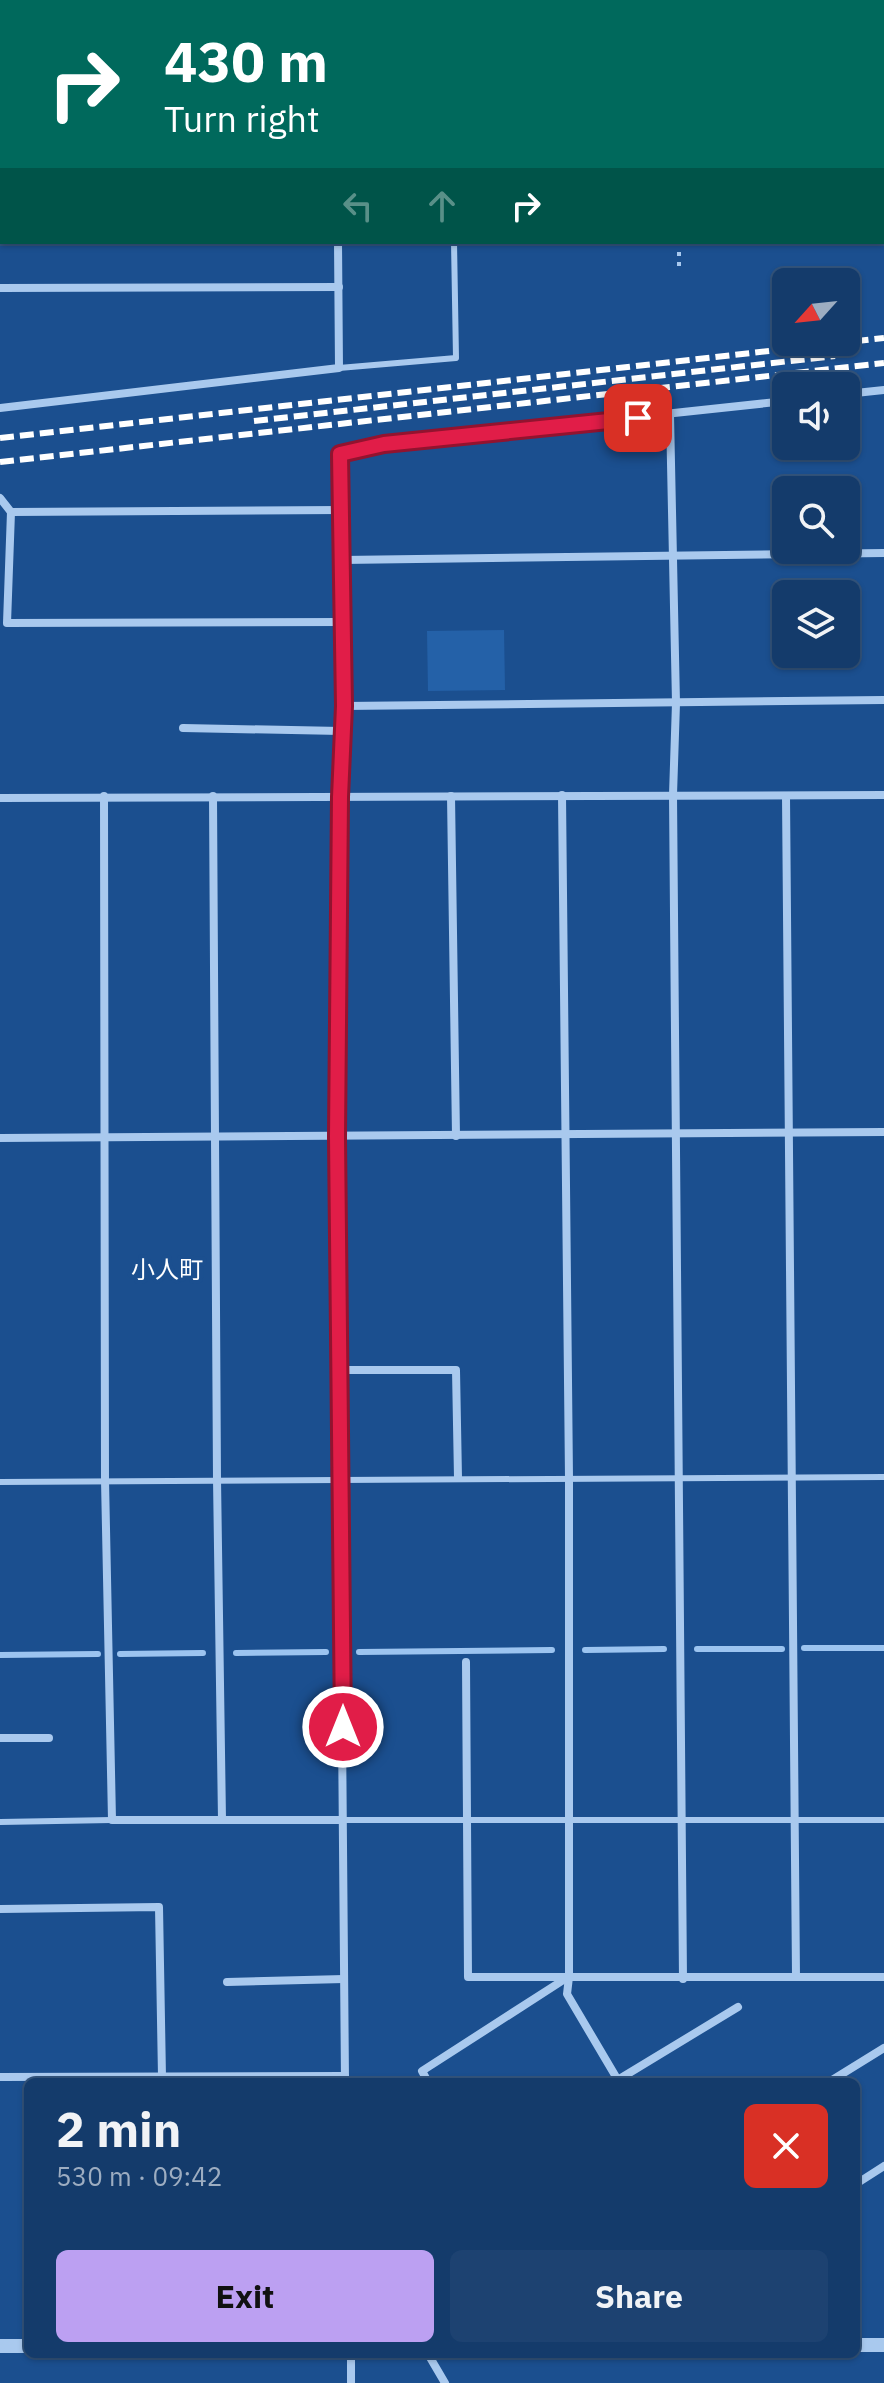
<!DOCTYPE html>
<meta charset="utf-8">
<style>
:root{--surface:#143b6b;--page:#1d4271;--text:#f1f3f6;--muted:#9dadc1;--line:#33557e;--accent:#bca0f2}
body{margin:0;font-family:"IBM Plex Sans","Noto Sans JP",sans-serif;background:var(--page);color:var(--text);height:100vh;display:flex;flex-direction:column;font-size:30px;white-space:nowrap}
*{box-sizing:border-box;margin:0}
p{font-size:26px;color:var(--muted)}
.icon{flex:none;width:44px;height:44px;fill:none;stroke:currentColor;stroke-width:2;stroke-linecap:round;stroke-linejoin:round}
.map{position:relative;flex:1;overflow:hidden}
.drawer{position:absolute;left:24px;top:2078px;width:836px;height:280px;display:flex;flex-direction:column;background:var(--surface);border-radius:12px;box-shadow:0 2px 6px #0004,0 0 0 2px var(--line)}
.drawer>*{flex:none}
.banner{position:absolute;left:0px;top:0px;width:884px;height:244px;box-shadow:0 2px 6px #0004,0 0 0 2px var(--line);background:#00695c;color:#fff;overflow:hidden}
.needle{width:52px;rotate:243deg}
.fabs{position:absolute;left:772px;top:268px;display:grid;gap:16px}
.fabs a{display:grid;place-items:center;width:88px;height:88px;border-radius:12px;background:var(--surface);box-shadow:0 2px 6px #0004,0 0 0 2px var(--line);font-size:40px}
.pin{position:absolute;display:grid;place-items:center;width:68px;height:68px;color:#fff;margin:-34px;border-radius:16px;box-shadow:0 4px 12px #0006}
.me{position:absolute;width:88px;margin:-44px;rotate:0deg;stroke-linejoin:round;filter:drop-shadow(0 0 6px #0008)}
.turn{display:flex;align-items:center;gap:28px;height:168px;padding:0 32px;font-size:36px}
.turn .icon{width:104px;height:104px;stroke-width:2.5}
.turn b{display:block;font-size:56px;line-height:68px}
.lanes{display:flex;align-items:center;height:76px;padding:0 32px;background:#0003;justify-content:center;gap:40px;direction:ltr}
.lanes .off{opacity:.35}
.round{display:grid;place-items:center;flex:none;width:84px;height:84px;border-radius:12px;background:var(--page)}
.head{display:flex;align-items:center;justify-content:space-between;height:136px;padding:0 32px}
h1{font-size:48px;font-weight:700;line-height:60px}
.button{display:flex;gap:16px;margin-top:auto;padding:16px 32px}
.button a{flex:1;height:92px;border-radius:12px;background:var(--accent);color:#111;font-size:32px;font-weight:700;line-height:92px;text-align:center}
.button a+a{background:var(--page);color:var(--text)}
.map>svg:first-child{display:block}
.green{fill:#2461a8}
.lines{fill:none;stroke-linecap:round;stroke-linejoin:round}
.stream{stroke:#9cc4f0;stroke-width:6}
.path{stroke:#a9c9ee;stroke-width:4;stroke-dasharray:4 6;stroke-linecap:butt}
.service{stroke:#a9c9ee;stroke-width:6}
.minor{stroke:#a9c9ee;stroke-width:8}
.tertiary{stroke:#a9c9ee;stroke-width:14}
.trunk{stroke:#f8faff;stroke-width:22}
.rail{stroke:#fff;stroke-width:6;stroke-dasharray:14 6;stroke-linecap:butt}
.route-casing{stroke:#92132f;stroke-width:20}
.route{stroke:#e11d48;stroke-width:14}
.labels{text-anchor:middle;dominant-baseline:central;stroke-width:8;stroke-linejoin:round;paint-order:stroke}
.quarter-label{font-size:24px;fill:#fff;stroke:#1b4f8f}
</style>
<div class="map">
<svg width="884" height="2383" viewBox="0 0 884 2383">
<rect width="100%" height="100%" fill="#1b4f8f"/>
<path class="green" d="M 504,630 L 505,690 L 428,691 L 427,631 Z"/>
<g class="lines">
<g class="stream">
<path d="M 804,1648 L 884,1648"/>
<path d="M 697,1649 L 782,1649"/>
<path d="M 585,1650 L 664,1649"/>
<path d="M 359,1652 L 552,1650"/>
<path d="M 236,1653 L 326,1652"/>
<path d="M 120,1654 L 203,1653"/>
<path d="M 0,1655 L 98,1654"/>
</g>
<g class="path">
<path d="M 337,0 L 337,2"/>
<path d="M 678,0 L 678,2"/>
<path d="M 679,242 L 679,268"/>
</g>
<g class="service">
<path d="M 339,368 L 456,358 L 454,242"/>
<path d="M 0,1482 L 884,1477"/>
<path d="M 343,1820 L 884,1820"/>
<path d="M 0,1822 L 112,1820"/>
</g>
<g class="minor">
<path d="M 0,288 L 339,287"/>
<path d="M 846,394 L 884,390"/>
<path d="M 0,408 L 339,368 L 338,242"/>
<path d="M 670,415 L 676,703 L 673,795 L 683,1979"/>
<path d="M 0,498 L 11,512 L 341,510"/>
<path d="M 11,512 L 7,623 L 343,622"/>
<path d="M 342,560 L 884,553"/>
<path d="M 344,706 L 884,700"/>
<path d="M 183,728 L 341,731"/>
<path d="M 562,795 L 569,1478 L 569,1977 L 567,1994 L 619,2082"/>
<path d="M 104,796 L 105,1480 L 112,1820 L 343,1820"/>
<path d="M 213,796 L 217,1479 L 222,1820"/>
<path d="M 451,796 L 456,1136"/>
<path d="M 786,796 L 796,1977"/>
<path d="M 0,798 L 884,795"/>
<path d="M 0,1138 L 884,1132"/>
<path d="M 340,1370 L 456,1370 L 458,1478"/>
<path d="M 466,1662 L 468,1977 L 884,1977"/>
<path d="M 0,1738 L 49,1738"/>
<path d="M 0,1909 L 159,1907 L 162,2077"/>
<path d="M 227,1982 L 344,1979"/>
<path d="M 0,2077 L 345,2076"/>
<path d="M 616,2081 L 738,2007"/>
<path d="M 345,2082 L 337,1137 L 340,797 L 344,706 L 340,454 L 384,444 L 786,401"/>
<path d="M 428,2082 L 422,2071 L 568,1977"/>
<path d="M 829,2082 L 884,2048"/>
<path d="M 856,2184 L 884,2166"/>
<path d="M 428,2354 L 445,2383"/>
<path d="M 351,2383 L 351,2354"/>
</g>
<g class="tertiary">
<path d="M 856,2345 L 884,2345"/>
<path d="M 0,2346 L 28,2346"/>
</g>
<g class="trunk">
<path d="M 0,0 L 65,2"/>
<path d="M 882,5 L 884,5"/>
</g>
<g class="rail">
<path d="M 254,421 L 835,356"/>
<path d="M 0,438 L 884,338"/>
<path d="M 0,462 L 884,363"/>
</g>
</g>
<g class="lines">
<defs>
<path id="route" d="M 343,1727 L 337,1137 L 340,797 L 344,706 L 340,454 L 384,444 L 638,418"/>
</defs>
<use href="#route" class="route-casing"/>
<use href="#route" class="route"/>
</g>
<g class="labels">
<g class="quarter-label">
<text x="167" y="1269">小人町</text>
</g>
</g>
</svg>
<div class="fabs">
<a><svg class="needle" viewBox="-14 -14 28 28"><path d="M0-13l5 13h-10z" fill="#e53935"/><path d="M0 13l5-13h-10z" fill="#9dadc1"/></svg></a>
<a><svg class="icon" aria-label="sound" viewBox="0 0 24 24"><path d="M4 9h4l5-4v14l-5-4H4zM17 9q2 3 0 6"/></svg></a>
<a><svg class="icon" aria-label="search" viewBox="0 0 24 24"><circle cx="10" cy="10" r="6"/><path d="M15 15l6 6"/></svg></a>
<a><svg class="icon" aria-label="layers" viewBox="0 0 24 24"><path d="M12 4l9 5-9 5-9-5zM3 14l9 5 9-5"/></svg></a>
</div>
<div class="pin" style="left:638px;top:418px;background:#d93025"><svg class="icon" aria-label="arrive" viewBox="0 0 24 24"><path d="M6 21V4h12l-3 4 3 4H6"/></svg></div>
<svg class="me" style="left:343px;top:1727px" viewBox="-20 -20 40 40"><circle r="17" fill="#e11d48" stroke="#fff" stroke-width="3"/><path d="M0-11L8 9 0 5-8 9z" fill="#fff"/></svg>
<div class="banner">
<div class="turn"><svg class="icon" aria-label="right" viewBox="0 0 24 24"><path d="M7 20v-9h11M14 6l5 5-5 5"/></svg><div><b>430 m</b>Turn right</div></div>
<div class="lanes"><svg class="icon off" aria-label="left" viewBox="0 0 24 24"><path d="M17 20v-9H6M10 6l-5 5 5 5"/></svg><svg class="icon off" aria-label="ahead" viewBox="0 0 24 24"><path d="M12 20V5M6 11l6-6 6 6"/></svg><svg class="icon" aria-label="right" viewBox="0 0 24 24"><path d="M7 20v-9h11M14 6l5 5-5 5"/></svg></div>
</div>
<section class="drawer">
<div class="head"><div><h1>2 min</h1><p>530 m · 09:42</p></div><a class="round" style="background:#d93025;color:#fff"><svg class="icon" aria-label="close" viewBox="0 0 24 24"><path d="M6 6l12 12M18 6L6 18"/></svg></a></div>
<div class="button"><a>Exit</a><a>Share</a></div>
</section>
</div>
